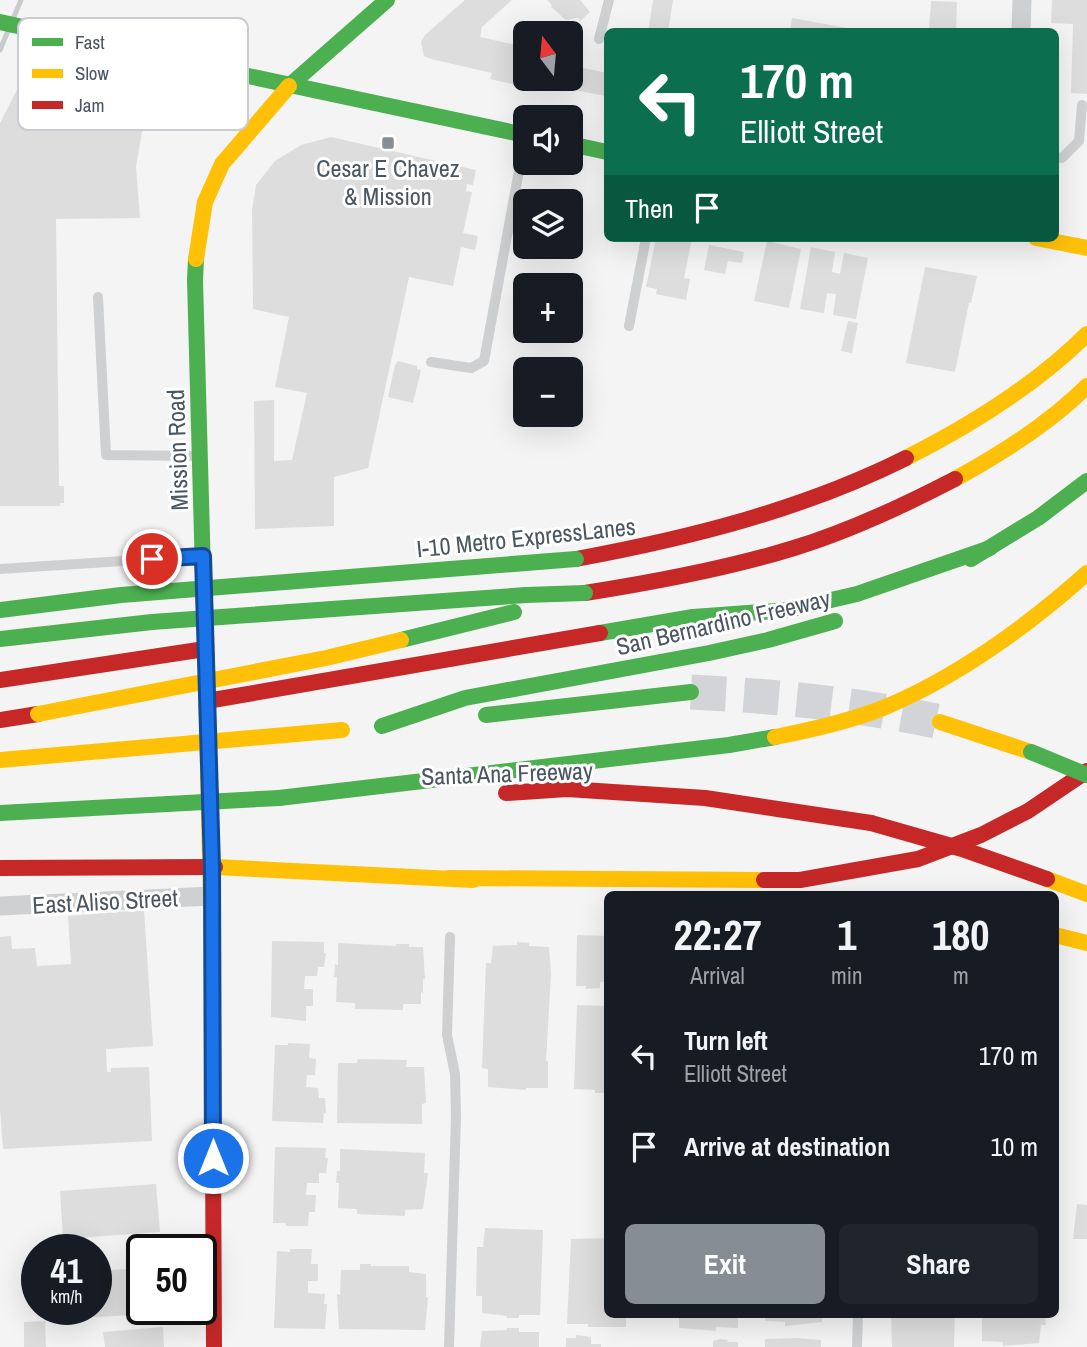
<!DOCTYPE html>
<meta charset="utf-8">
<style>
:root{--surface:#171b24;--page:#20242c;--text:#f1f3f6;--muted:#9ea1a6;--accent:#868d94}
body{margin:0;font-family:"Archivo Narrow",sans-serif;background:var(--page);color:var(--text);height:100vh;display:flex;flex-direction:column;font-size:26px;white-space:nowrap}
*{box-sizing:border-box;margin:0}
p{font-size:23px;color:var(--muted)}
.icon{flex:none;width:38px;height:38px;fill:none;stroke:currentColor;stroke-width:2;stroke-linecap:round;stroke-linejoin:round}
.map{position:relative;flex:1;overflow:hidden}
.drawer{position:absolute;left:604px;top:891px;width:455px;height:427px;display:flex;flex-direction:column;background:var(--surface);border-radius:10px;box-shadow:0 7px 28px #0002}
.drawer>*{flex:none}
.top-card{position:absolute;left:604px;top:28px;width:455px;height:214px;border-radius:10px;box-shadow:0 7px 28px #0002;background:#0b6e4f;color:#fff;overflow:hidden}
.needle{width:46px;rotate:344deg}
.buttons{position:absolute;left:513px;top:21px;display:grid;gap:14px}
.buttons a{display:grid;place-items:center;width:70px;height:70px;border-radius:10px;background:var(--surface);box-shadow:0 7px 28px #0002;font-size:35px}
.speed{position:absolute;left:21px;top:1234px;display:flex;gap:14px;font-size:35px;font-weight:700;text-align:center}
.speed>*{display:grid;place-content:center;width:91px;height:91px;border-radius:50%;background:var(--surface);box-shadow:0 7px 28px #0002;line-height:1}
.speed small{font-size:18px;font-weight:400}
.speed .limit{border:4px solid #111;border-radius:10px;background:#fff;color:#111}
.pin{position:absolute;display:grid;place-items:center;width:60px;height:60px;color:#fff;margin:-30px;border:4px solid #fff;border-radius:50%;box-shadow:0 2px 7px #0007}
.me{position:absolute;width:77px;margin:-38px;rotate:0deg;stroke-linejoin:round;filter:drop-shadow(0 0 5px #0008)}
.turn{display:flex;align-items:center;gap:24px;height:147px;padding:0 21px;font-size:32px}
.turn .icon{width:91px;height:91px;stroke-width:2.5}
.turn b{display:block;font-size:49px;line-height:60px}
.then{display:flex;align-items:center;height:66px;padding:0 21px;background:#0003;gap:14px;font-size:26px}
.eta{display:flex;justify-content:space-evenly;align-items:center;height:119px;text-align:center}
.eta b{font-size:42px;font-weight:700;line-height:49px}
.primary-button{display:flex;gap:14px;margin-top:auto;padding:14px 21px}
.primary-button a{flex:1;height:80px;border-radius:10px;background:var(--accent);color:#fff;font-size:28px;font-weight:700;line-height:80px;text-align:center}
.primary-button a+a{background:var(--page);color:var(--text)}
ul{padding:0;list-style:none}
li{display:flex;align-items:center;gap:21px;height:91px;padding:0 21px}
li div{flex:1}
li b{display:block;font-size:26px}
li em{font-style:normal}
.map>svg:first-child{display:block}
.building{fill:#ddddde}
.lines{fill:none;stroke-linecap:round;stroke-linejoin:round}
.highway-tunnel{stroke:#d2d4d7;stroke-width:35;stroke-dasharray:35 18;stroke-linecap:butt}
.lane{stroke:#ced0d2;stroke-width:10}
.street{stroke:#ced0d2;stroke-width:19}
.fast{stroke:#4caf50;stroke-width:16}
.slow{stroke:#ffc107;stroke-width:16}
.jam{stroke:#c62828;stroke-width:16}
.rail{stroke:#c9cacc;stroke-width:5}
.fast-bridge{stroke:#4caf50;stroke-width:16}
.slow-bridge{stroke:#ffc107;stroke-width:16}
.jam-bridge{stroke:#c62828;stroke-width:16}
.route-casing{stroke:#114b97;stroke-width:18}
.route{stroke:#1a73e8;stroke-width:12}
.poi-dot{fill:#868d94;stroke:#fff;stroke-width:2.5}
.labels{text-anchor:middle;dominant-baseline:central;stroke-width:6;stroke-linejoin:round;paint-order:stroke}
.poi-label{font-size:24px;fill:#4a5661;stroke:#fff}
.street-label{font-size:24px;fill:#4a5661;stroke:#fff}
.key{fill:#fff;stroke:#c9ccd0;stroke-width:2}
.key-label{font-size:19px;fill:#4a5661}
</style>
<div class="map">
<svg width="1087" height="1347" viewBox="0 0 1087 1347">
<rect width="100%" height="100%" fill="#f4f4f4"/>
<g class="building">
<path d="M 465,0 L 512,0 L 482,27 L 480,37 L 525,47 L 525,79 L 570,79 L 570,36 L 576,37 L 572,57 L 575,57 L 573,66 L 607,73 L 605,96 L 526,80 L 525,87 L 490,79 L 492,73 L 431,59 L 424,56 L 421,42 L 425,35 Z"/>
<path d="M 547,0 L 580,0 L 590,12 L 580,21 L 578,18 L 566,20 L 551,7 L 552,5 Z"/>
<path d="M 653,0 L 673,0 L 668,32 L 648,32 Z"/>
<path d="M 1052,0 L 1087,0 L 1087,94 L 1071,93 L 1073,24 L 1051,23 Z"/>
<path d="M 931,1 L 957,2 L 956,32 L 929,32 Z"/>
<path d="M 792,18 L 858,30 L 857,32 L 790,32 Z"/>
<path d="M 24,76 L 147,102 L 136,167 L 140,218 L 56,219 L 59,486 L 64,486 L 64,503 L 60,503 L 60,506 L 0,506 L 0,123 Z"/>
<path d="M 331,137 L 476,170 L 473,185 L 467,184 L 466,191 L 472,192 L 463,233 L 478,236 L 475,250 L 461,247 L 453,286 L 409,277 L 368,468 L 334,477 L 334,526 L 255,529 L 254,401 L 274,400 L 274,461 L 292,460 L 307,393 L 275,387 L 289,317 L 253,309 L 252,210 L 256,185 L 275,161 L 301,145 Z"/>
<path d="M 656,238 L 692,238 L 684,278 L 690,279 L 686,300 L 656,294 L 657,289 L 646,287 Z"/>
<path d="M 767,241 L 801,249 L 789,308 L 754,301 Z"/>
<path d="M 709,245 L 744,252 L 742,263 L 728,261 L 725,274 L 704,270 Z"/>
<path d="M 811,247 L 835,252 L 832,272 L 840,274 L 844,253 L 868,258 L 856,319 L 833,315 L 836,294 L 827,293 L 824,313 L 800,309 Z"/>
<path d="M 925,267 L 977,276 L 971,303 L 969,303 L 955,372 L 906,363 Z"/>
<path d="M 848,321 L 858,323 L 852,353 L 841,351 Z"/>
<path d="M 398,361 L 417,366 L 417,369 L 421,370 L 413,403 L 388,397 L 395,365 Z"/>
<path d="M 144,910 L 153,1046 L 106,1049 L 107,1072 L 111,1072 L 111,1068 L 149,1067 L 152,1141 L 3,1149 L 0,1109 L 0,937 L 11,936 L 12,949 L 35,948 L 37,966 L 71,964 L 68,916 Z"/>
<path d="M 577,935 L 607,936 L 607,981 L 600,982 L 600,988 L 586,989 L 586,986 L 576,986 Z"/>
<path d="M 272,941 L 324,942 L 324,953 L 326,953 L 324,967 L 318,967 L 317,976 L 305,976 L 304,989 L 313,989 L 313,1006 L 306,1006 L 306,1021 L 271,1017 Z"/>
<path d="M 517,942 L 529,943 L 529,946 L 549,947 L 551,974 L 546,1061 L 548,1061 L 548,1088 L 526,1088 L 526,1090 L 488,1087 L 488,1069 L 482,1068 L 486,963 L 491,963 L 493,946 L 517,945 Z"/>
<path d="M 338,943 L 396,946 L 396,944 L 409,944 L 409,947 L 423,947 L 425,979 L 423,979 L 423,993 L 421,992 L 421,1004 L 403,1004 L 403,1010 L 355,1009 L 355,1003 L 336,1002 L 337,977 L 334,977 L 335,964 L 338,965 Z"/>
<path d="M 577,1005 L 607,1006 L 607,1093 L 595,1093 L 595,1090 L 574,1089 Z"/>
<path d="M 288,1043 L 310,1044 L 309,1058 L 316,1059 L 315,1075 L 307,1075 L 306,1087 L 318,1088 L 319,1098 L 325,1098 L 326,1113 L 324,1113 L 323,1123 L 272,1121 L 275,1045 L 288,1045 Z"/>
<path d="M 358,1059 L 407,1060 L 406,1067 L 424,1067 L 426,1103 L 422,1104 L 422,1124 L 337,1123 L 338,1063 L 357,1063 Z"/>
<path d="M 275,1147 L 326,1148 L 325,1158 L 328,1158 L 326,1173 L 319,1173 L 319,1183 L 307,1183 L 306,1195 L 316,1195 L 315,1212 L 309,1212 L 308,1226 L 286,1226 L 286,1223 L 273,1223 Z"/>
<path d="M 340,1149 L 425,1153 L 424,1173 L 428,1173 L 423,1209 L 405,1210 L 405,1216 L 357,1214 L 357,1209 L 338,1208 L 339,1183 L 336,1183 L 337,1171 L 340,1171 Z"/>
<path d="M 156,1184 L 160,1232 L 63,1239 L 60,1191 Z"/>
<path d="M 1077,1204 L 1087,1205 L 1087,1239 L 1073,1239 Z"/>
<path d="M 485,1228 L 543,1230 L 540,1315 L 519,1315 L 519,1318 L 507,1318 L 507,1316 L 482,1313 L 482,1296 L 476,1296 L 477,1247 L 483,1247 Z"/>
<path d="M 607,1238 L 607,1314 L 626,1314 L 626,1327 L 588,1327 L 588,1324 L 567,1324 L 571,1239 Z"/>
<path d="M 290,1249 L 312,1249 L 311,1264 L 318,1264 L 318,1281 L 308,1281 L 308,1293 L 325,1294 L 324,1304 L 327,1304 L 325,1329 L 274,1328 L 277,1251 L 290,1252 Z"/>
<path d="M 360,1264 L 371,1264 L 371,1266 L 409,1266 L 409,1272 L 426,1274 L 426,1297 L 428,1297 L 425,1330 L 339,1329 L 337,1294 L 340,1295 L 341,1270 L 360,1270 Z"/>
<path d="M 142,1268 L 142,1309 L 162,1309 L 162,1313 L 65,1319 L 65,1309 L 96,1309 L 96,1271 Z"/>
<path d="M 679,1314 L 738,1314 L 738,1328 L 716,1327 L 716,1331 L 679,1328 Z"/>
<path d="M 765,1314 L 822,1314 L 822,1322 L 785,1326 L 785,1322 L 765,1321 Z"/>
<path d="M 891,1314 L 955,1314 L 954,1347 L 892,1347 Z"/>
<path d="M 1045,1314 L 1046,1325 L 1041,1325 L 1039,1343 L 1003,1346 L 1003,1342 L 982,1341 L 982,1315 Z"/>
<path d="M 45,1321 L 46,1347 L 24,1347 L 24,1322 Z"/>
<path d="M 163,1327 L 164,1347 L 105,1347 L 103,1332 Z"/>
<path d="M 507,1328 L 519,1328 L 519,1332 L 539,1332 L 539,1347 L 480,1347 L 482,1331 L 507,1330 Z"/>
<path d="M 576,1335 L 591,1337 L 591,1344 L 601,1344 L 601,1347 L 566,1347 L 566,1338 L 576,1338 Z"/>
<path d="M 797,1338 L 821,1340 L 821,1347 L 765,1347 L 765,1339 Z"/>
<path d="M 720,1339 L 728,1340 L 727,1342 L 738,1342 L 738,1347 L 713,1347 L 713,1341 Z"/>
</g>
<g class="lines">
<path class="highway-tunnel" d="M 691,692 C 775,696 858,704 940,722"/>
<g class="lane">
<path d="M 599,39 L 609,0"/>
<path d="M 1055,157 L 1062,158 L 1079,141 L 1082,105"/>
<path d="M 98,297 L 106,455 L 196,456"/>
<path d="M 629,326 L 646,238"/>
<path d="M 431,362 L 471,368 L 484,361 L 525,138"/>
<path d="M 0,569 L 199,556"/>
<path d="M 449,1347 L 456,1116 L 455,1074 L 447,1035 L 450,937"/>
<path d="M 857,1347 L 858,1314"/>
</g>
<g class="street">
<path d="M 1021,32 L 1022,0"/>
<path d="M 0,906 L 211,896"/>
</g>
<g class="fast">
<path d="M 164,58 L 525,135"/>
<path d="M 289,86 L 387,0"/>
<path d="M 570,144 L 607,152"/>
<path d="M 196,259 L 195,280 L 204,610"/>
<path d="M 971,559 L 1038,518 L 1087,481"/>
<path d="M 600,633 L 693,617 L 788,610 L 857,594 L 990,548"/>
<path d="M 486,715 L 691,692"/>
<path d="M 382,726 L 465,698 L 709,653 L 768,640 L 835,621"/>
<path d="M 279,798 L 729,745 L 775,737"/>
</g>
<g class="slow">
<path d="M 1036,238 L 1087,248"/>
<path d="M 196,259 L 205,202 L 222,164 L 289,86"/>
<path d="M 906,458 C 971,425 1035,386 1087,334"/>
<path d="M 955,479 C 999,455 1052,421 1087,386"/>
<path d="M 206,682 L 212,950"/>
<path d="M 940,722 L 1031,752"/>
<path d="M 775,737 C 811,730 848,722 883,708 C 956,678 1029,625 1087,573"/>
<path d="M 215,867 L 473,880"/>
<path d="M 449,878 L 764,880"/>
<path d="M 1047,879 L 1087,894"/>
<path d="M 1055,935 L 1087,943"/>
</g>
<g class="jam">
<path d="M 576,559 C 689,538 802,510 906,458"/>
<path d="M 585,593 C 655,582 726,569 794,548 C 850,531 903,506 955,479"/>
<path d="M 0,680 L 205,649"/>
<path d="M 207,701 L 600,633"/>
<path d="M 0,720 L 38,714"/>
<path d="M 506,793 L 567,789 L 705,798 L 871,823"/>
<path d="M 0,868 L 215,867"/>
<path d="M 764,880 L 800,880 L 918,859 L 981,835 L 1028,811 L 1087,771"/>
<path d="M 212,950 L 214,1347"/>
</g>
<path class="rail" d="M 0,50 L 21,0"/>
<g class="fast-bridge">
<path d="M 0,22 L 164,58"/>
<path d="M 0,610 L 121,595 L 576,559"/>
<path d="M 0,639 L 152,622 L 526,595 L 585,593"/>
<path d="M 401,640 L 514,612"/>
<path d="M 1031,752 L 1087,775"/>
<path d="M 0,813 L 279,798"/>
</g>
<g class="slow-bridge">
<path d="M 38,714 L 326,658 L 401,640"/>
<path d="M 0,760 L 342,730"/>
</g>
<path class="jam-bridge" d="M 871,823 L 962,849 L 1047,879"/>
</g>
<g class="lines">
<defs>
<path id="route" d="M 152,559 L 203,556 L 212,867 L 213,1158"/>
</defs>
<use href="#route" class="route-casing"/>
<use href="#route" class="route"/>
</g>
<rect class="poi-dot" x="381" y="136" width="14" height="14" rx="3.5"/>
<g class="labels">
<g class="poi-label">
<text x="388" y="168">Cesar E Chavez<tspan x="388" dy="28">&amp; Mission</tspan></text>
</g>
<g class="street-label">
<text transform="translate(177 450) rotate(-92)">Mission Road</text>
<text transform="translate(526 537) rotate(-6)">I-10 Metro ExpressLanes</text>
<text transform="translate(723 622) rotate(-13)">San Bernardino Freeway</text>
<text transform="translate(507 773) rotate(-2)">Santa Ana Freeway</text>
<text transform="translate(105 901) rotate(-3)">East Aliso Street</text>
</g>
</g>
<rect x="18" y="18" width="230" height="112" rx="10" class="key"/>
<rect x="32" y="38" width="31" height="8" fill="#4caf50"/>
<rect x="32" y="69" width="31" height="9" fill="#ffc107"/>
<rect x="32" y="101" width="31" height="8" fill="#c62828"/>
<g class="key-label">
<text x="75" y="49">Fast</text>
<text x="75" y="80">Slow</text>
<text x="75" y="112">Jam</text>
</g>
</svg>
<div class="buttons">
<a><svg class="needle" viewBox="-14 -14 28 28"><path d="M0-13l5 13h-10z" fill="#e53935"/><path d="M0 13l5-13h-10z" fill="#9ea1a6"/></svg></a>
<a><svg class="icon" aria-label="sound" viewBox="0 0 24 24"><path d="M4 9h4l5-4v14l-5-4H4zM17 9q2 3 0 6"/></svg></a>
<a><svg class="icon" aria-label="layers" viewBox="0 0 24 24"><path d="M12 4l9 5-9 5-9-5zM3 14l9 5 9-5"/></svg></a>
<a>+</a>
<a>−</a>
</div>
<div class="speed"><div>41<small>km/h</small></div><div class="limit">50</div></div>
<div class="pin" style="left:152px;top:559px;background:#d93025"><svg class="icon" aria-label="arrive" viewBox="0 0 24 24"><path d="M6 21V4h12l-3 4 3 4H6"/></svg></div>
<svg class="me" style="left:213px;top:1158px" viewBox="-20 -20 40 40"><circle r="17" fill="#1a73e8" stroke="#fff" stroke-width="3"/><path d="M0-11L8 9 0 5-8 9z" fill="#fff"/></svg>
<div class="top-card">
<div class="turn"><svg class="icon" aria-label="left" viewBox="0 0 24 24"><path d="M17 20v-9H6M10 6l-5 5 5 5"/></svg><div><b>170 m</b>Elliott Street</div></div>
<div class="then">Then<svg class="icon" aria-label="arrive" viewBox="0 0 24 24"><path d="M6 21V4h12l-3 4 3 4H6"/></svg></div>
</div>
<section class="drawer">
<div class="eta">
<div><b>22:27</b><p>Arrival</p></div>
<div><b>1</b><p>min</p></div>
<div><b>180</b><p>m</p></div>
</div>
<ul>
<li><svg class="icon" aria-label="left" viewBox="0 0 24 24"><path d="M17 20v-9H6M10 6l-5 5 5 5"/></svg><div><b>Turn left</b><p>Elliott Street</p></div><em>170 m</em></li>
<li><svg class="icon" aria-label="arrive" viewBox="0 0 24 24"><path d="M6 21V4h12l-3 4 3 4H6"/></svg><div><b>Arrive at destination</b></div><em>10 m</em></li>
</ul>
<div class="primary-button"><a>Exit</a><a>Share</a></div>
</section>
</div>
